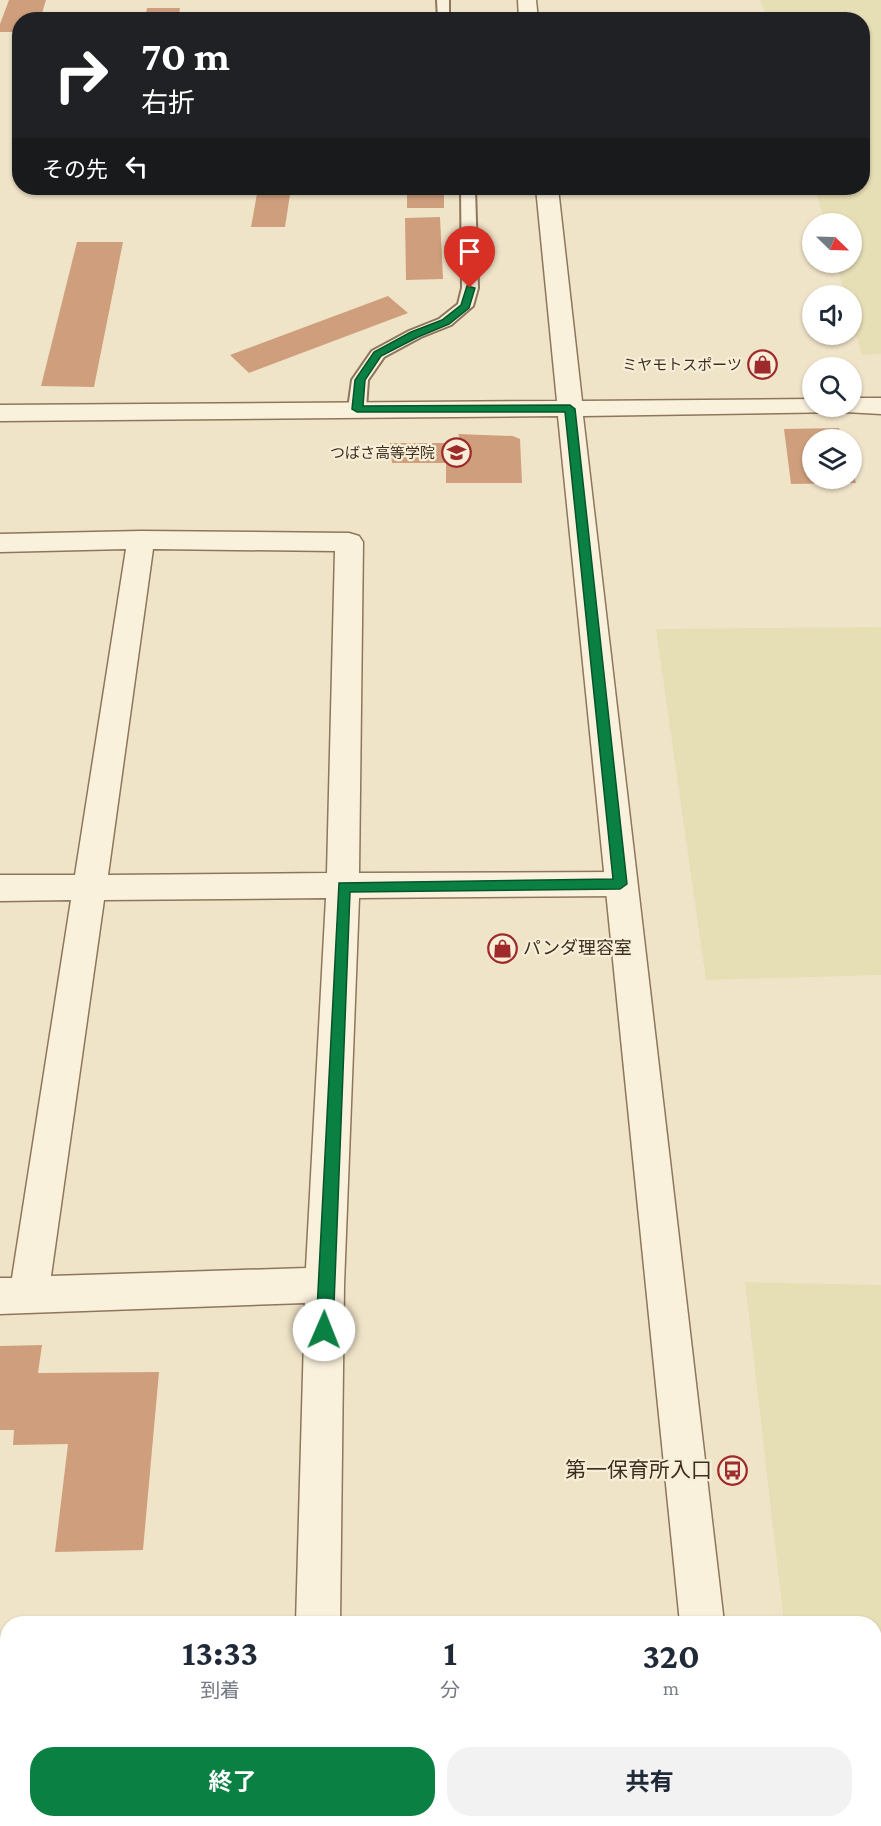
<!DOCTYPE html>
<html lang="ja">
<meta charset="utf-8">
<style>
:root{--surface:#fff;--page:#f2f2f3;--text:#1f2937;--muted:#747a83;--accent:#0b8043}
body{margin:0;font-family:"Crimson Pro","Noto Sans JP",serif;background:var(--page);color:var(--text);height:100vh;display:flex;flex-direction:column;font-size:22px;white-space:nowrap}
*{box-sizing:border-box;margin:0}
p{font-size:20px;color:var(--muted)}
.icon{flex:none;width:33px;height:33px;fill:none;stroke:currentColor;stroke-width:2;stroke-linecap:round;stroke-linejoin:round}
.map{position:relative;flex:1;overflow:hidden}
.side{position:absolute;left:0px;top:1616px;width:882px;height:212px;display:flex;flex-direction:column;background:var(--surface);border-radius:24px 24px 0 0;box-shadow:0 2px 4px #0004}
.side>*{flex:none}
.guide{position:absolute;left:12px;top:12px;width:858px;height:183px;border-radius:24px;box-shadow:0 2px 4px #0004;background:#202124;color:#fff;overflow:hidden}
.needle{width:39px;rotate:113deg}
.controls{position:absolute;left:802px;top:213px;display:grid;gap:12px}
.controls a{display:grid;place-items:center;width:60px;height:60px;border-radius:50%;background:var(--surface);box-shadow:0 2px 4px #0004;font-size:30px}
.pin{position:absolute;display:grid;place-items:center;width:51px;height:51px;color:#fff;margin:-62px -26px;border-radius:50% 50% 50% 0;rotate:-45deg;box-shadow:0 0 6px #0007}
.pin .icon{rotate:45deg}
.me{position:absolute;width:66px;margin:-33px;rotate:1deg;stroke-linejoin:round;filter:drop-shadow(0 0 4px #0008)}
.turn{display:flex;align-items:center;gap:21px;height:126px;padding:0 30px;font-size:27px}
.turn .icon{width:78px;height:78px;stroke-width:2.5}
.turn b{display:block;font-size:42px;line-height:51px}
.then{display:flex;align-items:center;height:57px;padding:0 30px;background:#0003;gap:12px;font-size:22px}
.eta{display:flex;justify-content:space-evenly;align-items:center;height:102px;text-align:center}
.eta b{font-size:36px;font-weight:700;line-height:42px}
.cta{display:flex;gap:12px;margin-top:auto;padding:12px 30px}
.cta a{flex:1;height:69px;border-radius:24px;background:var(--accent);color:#fff;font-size:24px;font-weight:700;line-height:69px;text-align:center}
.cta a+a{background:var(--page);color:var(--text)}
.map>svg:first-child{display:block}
.farmland{fill:#e6deb5}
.building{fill:#cf9f7d}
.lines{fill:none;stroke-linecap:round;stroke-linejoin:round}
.service-casing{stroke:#8d765c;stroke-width:4}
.minor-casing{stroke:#8d765c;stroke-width:3}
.tertiary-casing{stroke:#8d765c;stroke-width:3}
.service{fill:#faf1dc;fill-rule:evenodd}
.minor{fill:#faf1dc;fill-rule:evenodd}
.tertiary{fill:#faf1dc;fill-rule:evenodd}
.route{fill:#0b8043;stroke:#07532c;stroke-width:1.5}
.labels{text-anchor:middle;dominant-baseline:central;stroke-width:4.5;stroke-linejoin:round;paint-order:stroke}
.far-poi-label{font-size:15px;fill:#3d2e20;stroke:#f7eed8;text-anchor:end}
.poi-label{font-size:18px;fill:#3d2e20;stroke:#f7eed8;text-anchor:start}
.near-poi-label{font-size:21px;fill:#3d2e20;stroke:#f7eed8;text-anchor:end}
</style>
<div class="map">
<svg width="881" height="1826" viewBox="0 0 881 1826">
<rect width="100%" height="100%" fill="#f0e4c8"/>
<g class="farmland">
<path d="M 760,0 L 881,0 L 881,354 L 862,355 L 852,319 L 852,296 L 845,295 L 836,263 L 852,262 L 852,224 L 825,223 L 815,188 L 862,188 L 862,20 L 768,19 Z"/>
<path d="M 881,627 L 881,975 L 706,980 L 656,629 Z"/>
<path d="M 745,1282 L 881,1285 L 881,1711 L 875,1711 L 874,1623 L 784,1623 Z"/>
</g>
<g class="building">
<path d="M 9,0 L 46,0 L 40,20 L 20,20 L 20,32 L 0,32 L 0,24 Z"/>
<path d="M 147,8 L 180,8 L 178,20 L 145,20 Z"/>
<path d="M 258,188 L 291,188 L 285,227 L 251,227 Z"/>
<rect x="407" y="188" width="37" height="20"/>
<path d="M 440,217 L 443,279 L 406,280 L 405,218 Z"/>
<path d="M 77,242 L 123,242 L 94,387 L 41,386 Z"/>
<path d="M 388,296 L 408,313 L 249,373 L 230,355 Z"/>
<path d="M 839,428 L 842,440 L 813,440 L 813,478 L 852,478 L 853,473 L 856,483 L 791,484 L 784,429 Z"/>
<path d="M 458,434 L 513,436 L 520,439 L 522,483 L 446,483 L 446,463 L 392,463 L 390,443 L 462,443 Z"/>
<path d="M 42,1345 L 38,1373 L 159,1372 L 143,1550 L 55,1552 L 68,1444 L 13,1445 L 14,1430 L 0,1430 L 0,1346 Z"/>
</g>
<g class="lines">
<defs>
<g id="service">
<path d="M 437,0 L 449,0 L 449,16 L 452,20 L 438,20 Z"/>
<path d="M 461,188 L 475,188 L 478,288 L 473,306 L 451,325 L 421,337 L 384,357 L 368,380 L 366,409 L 363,413 L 351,413 L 348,409 L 352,380 L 372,351 L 409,331 L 439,319 L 458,304 L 462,288 Z"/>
</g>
<g id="minor">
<path d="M 141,531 L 349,533 L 359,536 L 363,542 L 359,873 L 620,872 L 632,875 L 636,884 L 632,893 L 620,896 L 359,898 L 344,1285 L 340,1623 L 296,1623 L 305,1303 L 0,1314 L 0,1278 L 12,1278 L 71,900 L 0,901 L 0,875 L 75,875 L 126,549 L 0,552 L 0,534 ZM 153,549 L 335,551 L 327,873 L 108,875 ZM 326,898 L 306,1268 L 51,1276 L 104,900 Z"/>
<rect x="874" y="1749" width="7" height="46"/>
<path d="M 0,1785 L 8,1785 L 8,1820 L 27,1820 L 25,1825 L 0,1826 Z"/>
<path d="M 290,1820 L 337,1820 L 338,1826 L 290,1826 Z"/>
</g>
<g id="tertiary">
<path d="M 518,0 L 536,0 L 538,20 L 519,20 Z"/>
<path d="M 536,188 L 558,188 L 582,401 L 813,399 L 813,406 L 852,406 L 852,398 L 881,398 L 881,414 L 845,412 L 583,416 L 724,1623 L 680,1623 L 558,416 L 0,421 L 0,405 L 557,401 Z"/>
<path d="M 700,1820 L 747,1820 L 749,1826 L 701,1826 Z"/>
</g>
</defs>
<use href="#service" class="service-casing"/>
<use href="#minor" class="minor-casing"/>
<use href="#tertiary" class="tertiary-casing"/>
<use href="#service" class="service"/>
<use href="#minor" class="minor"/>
<use href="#tertiary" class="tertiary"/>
</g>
<path class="route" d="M 467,286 L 475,288 L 469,308 L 449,324 L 418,337 L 381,356 L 365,380 L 363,406 L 570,405 L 575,409 L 627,884 L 620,889 L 350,892 L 333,1330 L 330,1335 L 324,1338 L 319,1335 L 316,1330 L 339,883 L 613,879 L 565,412 L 357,412 L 352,409 L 355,380 L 374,352 L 411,332 L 442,320 L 461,305 Z"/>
<defs>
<symbol id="shop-ring" viewBox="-11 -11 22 22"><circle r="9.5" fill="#f7eed8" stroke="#9e2a2b" stroke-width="1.5"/><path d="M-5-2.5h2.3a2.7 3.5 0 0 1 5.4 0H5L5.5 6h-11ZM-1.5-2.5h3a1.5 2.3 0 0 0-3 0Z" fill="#9e2a2b"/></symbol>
<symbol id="school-ring" viewBox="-11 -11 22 22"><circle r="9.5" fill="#f7eed8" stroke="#9e2a2b" stroke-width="1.5"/><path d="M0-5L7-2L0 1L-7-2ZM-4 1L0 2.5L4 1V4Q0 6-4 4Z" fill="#9e2a2b"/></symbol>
<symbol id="bus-ring" viewBox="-11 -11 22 22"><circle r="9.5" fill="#f7eed8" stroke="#9e2a2b" stroke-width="1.5"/><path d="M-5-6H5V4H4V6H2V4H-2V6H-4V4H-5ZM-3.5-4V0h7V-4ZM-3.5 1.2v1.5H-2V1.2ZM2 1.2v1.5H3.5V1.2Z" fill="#9e2a2b"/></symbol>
</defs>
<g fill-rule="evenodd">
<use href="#shop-ring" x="746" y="348" width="33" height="33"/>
<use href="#school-ring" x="440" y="436" width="33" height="33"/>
<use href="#shop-ring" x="486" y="932" width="33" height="33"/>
<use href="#bus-ring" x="716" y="1454" width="33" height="33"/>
</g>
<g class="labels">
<g class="far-poi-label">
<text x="742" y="365">ミヤモトスポーツ</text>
<text x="435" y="453">つばさ高等学院</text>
</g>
<g class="poi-label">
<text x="523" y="948">パンダ理容室</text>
</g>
<g class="near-poi-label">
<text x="712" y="1470">第一保育所入口</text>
</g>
</g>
</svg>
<div class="controls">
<a><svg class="needle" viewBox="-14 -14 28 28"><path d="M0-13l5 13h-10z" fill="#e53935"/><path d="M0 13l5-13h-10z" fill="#747a83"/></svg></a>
<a><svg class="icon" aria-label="sound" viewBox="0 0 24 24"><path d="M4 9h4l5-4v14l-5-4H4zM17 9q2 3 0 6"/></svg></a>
<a><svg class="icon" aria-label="search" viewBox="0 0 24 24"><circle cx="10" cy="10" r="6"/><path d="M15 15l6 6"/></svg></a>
<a><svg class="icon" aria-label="layers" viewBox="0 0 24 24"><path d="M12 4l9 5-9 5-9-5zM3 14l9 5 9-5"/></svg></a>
</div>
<div class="pin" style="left:470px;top:288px;background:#d93025"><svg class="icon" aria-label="arrive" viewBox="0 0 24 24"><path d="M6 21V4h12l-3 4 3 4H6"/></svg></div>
<svg class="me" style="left:324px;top:1330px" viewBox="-20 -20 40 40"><circle r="19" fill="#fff"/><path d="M0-13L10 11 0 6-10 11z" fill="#0b8043"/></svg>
<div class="guide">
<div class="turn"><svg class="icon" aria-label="right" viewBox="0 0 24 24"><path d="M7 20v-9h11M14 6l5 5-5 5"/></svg><div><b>70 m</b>右折</div></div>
<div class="then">その先<svg class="icon" aria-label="left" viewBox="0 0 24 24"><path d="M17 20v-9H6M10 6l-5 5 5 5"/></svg></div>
</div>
<section class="side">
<div class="eta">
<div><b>13:33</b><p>到着</p></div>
<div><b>1</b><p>分</p></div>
<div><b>320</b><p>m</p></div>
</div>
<div class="cta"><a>終了</a><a>共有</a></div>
</section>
</div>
